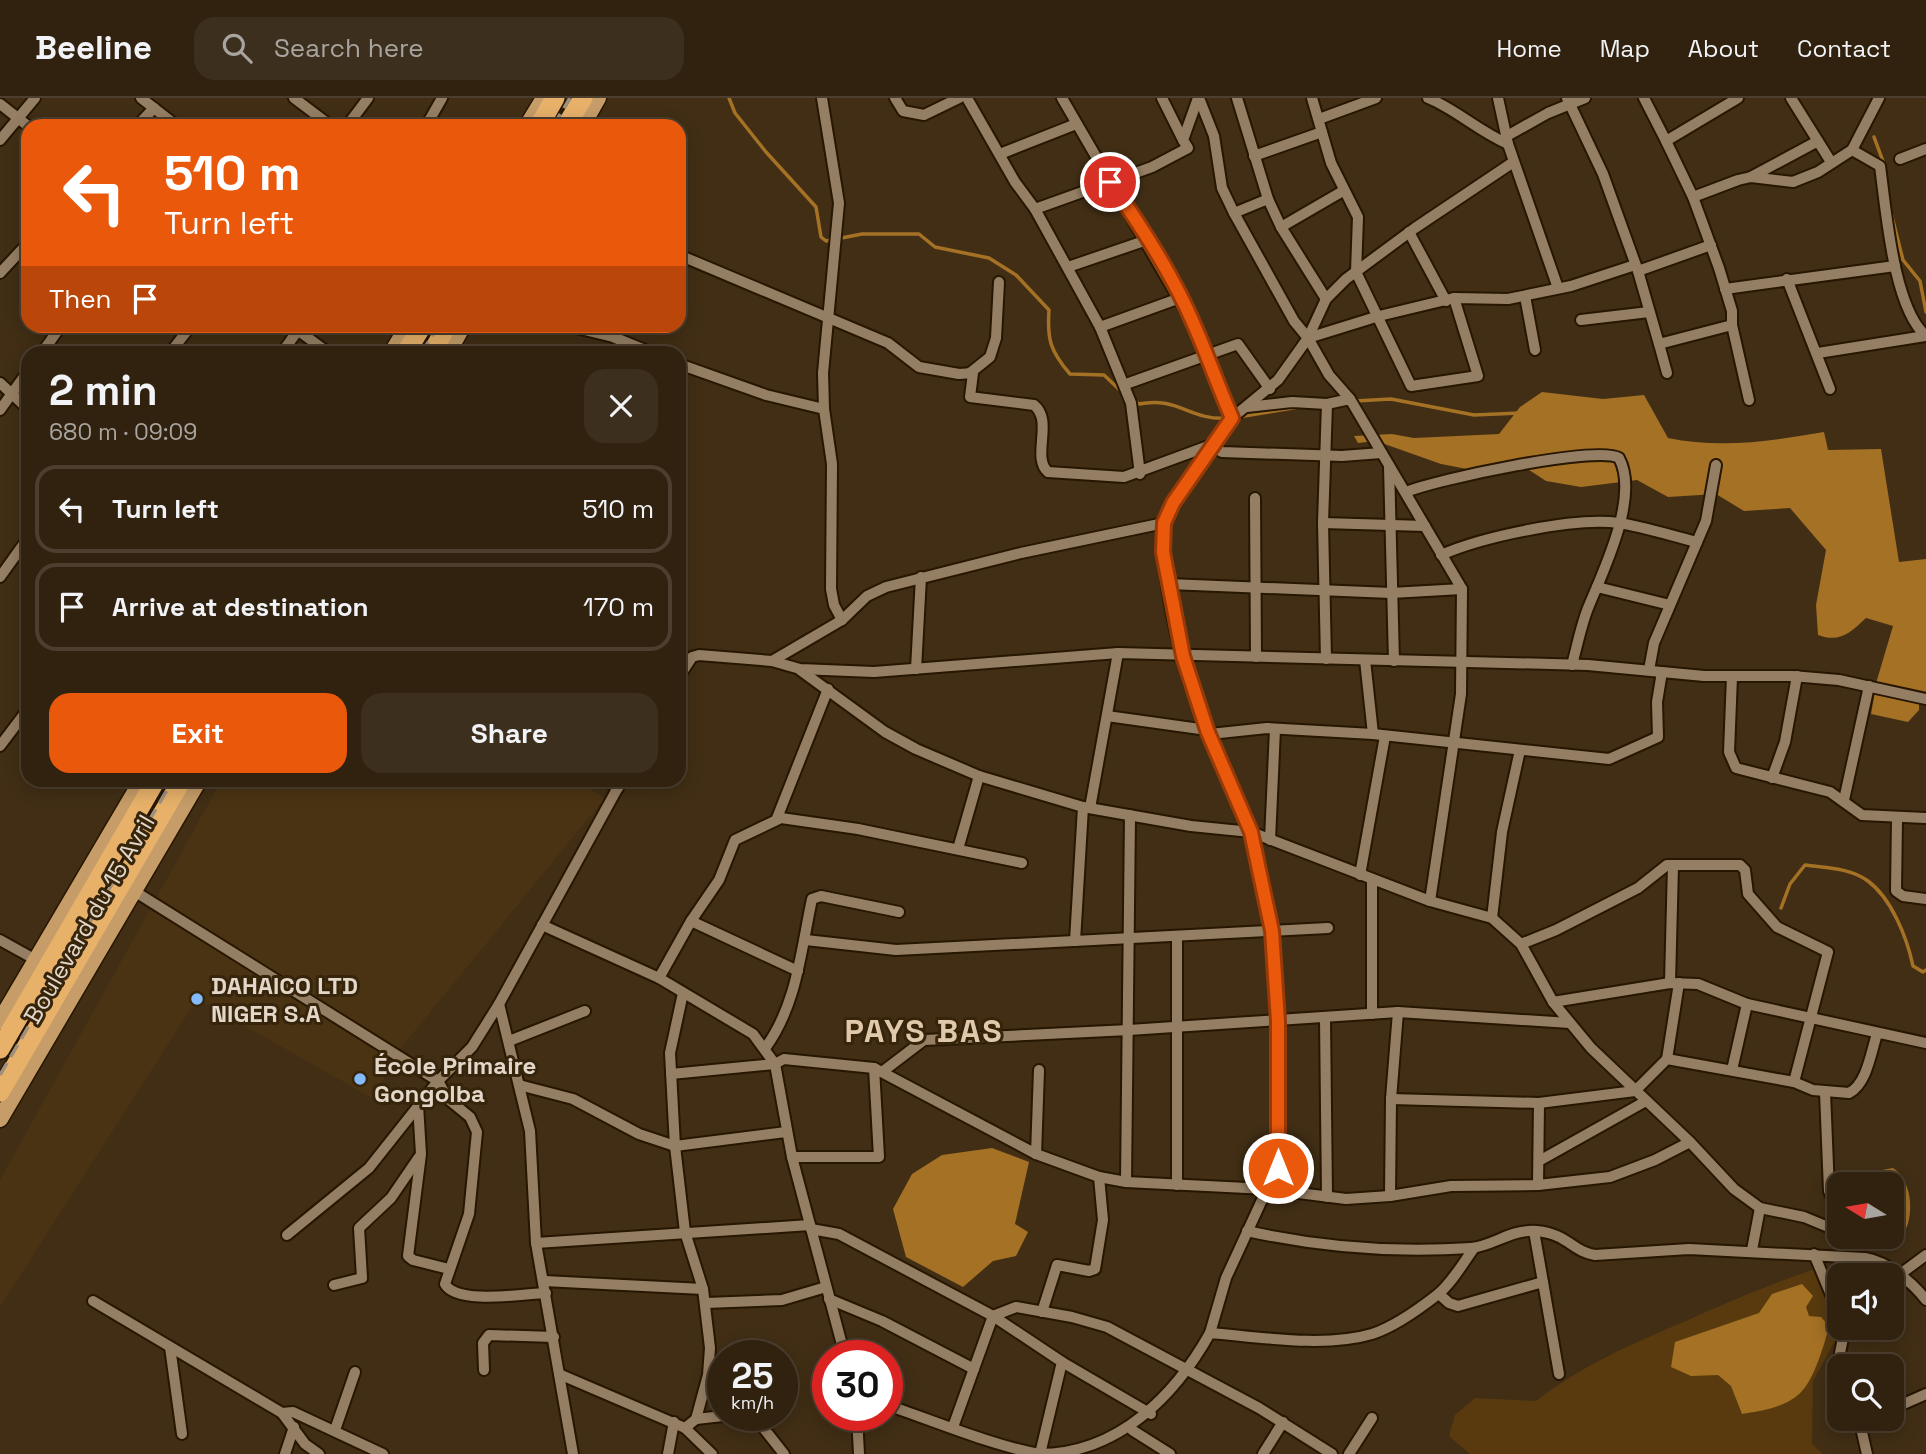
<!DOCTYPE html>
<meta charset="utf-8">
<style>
:root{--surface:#312210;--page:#3d2f1e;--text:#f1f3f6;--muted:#a8a49f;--line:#4c3f30;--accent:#ea580c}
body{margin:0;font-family:"Space Grotesk",sans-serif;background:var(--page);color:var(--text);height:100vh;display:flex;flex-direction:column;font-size:26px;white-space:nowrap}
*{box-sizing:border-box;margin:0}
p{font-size:23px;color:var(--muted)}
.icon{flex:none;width:38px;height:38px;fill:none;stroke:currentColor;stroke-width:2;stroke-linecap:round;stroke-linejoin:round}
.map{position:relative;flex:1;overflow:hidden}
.side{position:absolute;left:21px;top:248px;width:665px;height:441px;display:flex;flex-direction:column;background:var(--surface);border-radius:21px;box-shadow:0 4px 18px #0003,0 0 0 2px var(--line)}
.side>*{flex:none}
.guide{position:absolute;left:21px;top:21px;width:665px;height:214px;border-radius:21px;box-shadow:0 4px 18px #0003,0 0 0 2px var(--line);background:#ea580c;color:#fff;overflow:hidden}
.needle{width:46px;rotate:281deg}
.fabs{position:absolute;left:1827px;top:1074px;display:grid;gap:14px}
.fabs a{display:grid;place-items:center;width:77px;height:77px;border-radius:14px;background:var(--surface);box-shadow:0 4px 18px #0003,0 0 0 2px var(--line);font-size:35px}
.speed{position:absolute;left:707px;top:1242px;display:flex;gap:14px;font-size:35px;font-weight:700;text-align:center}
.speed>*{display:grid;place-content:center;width:91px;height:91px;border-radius:50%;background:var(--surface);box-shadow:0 4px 18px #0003,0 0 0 2px var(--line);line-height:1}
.speed small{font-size:18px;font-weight:400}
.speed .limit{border:10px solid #d22;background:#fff;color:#111}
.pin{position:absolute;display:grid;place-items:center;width:60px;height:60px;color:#fff;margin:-30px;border:4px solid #fff;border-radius:50%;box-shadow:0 2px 7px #0007}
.me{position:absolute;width:77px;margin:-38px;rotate:0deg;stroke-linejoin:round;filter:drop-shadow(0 0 5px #0008)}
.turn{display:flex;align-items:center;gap:24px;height:147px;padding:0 28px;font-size:32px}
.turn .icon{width:91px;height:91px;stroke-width:2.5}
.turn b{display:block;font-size:49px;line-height:60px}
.then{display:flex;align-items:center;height:66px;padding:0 28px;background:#0003;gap:14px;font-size:26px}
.round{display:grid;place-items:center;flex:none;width:74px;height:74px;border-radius:21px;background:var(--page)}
.summary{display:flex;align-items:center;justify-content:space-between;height:119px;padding:0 28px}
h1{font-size:42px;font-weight:700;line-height:52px}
.primary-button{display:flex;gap:14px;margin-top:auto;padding:14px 28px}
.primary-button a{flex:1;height:80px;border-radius:21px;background:var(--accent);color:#fff;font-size:28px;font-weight:700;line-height:80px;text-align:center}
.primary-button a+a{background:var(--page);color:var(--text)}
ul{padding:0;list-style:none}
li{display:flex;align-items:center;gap:21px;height:88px;margin:0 14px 10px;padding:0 14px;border:4px solid var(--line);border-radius:21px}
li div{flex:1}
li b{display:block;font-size:26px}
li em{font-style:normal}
header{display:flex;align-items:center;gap:42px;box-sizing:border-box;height:98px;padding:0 35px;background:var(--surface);border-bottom:2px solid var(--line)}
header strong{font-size:33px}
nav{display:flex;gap:38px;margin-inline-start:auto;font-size:24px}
.search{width:490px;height:63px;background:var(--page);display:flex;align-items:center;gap:18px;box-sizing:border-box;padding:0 24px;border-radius:21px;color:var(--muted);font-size:26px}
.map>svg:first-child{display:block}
.built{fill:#4a3313}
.green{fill:#583a0e}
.water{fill:#a47125}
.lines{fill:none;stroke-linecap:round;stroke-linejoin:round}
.stream{stroke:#a47125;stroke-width:3.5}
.street-casing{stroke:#271600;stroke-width:14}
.primary-casing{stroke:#271600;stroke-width:19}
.highway-casing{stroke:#271600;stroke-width:23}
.street{stroke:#957f64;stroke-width:10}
.primary{stroke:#c69d68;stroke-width:16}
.highway{stroke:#e7b16a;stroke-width:19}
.rail{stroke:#9f907d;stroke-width:3.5;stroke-dasharray:14 7;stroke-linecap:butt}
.route-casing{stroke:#983908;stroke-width:18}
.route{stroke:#ea580c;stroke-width:12}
.poi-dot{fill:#84bcfb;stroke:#36240b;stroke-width:2.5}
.labels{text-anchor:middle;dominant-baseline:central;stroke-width:6;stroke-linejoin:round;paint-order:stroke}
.street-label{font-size:24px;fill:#e3d7c9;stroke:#36240b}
.poi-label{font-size:24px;font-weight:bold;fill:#e3d7c9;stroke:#36240b;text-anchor:start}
.district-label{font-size:32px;font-weight:bold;letter-spacing:2px;fill:#e0c8ab;stroke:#36240b}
</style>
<header>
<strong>Beeline</strong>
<div class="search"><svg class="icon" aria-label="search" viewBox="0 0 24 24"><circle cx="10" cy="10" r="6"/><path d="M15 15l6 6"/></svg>Search here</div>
<nav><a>Home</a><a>Map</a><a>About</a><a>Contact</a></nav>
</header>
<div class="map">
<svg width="1926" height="1356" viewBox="0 0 1926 1356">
<rect width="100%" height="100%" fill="#412e15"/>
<path class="built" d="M 575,682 L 605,700 L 401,950 L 372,1000 L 197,901 L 0,1209 L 0,1082 L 221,683 Z"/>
<path class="green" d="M 1818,1170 L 1839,1218 L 1839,1230 L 1842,1230 L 1813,1283 L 1812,1346 L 1823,1356 L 1470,1356 L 1449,1338 L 1455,1317 L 1475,1300 L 1536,1303 C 1582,1267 1634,1245 1688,1222 C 1731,1203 1773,1185 1818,1170 Z"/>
<g class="water">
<path d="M 1542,294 L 1603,301 L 1644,297 L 1668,340 C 1721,351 1772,343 1824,334 L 1828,352 L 1881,351 L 1899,464 L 1926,461 L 1926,601 L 1919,599 L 1919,612 L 1908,624 L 1871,616 L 1877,582 L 1893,528 L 1866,520 C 1850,535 1840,545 1818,537 L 1816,507 L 1826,452 L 1790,410 L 1744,413 L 1716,396 L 1668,399 L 1637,382 L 1581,389 L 1546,383 L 1526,370 L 1467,371 L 1441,366 L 1376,343 L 1358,345 L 1354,338 L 1392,336 L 1414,340 L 1499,336 L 1520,309 Z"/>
<path d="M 992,1050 L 1029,1064 L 1015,1126 L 1028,1134 L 1016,1158 L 993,1163 L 963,1189 L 906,1159 L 893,1111 L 912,1076 L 942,1057 Z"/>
<path d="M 1893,1070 C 1926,1092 1909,1174 1866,1139 L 1892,1139 L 1892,1087 L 1857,1087 L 1871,1074 Z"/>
<path d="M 1802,1186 L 1813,1198 L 1806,1209 L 1809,1218 L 1821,1219 L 1829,1228 C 1825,1245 1814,1281 1802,1293 C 1788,1309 1761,1313 1742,1316 L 1731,1288 L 1718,1277 L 1691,1278 L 1671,1269 L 1675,1244 L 1759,1215 L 1772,1196 Z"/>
</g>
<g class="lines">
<g class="stream">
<path d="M 729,0 L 735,15 L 766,54 L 816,109 L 821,139 L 826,143 L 862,136 L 919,136 L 935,149 L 989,160 L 1016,177 L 1049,212 C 1047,241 1050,253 1070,276 L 1104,277 L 1123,295"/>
<path d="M 1874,39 L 1884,66"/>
<path d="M 1891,115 L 1903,162 L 1920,183 L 1926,214"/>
<path d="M 1132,301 L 1139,306 C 1178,298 1191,323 1227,320"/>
<path d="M 1355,303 L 1391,301 L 1474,317 L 1520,315"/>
<path d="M 1238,319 L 1299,309"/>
<path d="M 1781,810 L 1790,786 L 1805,767 C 1826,770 1851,770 1868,783 C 1892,801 1907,840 1913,868 L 1923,874 L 1926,872"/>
</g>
<defs>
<g id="street">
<path d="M 141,0 L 177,28"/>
<path d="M 294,0 L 331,28"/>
<path d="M 822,0 L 839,105 L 823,275 L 824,311 L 832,366 L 831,491 L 834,507 L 842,522"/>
<path d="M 895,0 L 903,13 L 924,17 L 959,0"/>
<path d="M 967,0 L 1015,84 L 1035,111 L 1100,229 L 1131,305 L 1140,376"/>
<path d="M 1062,0 L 1195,229 L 1205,260 L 1232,320"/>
<path d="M 1162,0 L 1183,42"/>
<path d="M 1199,0 L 1214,38 L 1222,90 L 1234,115"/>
<path d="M 1237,0 L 1268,101 L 1281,129 L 1326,201"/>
<path d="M 1312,0 L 1331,65 L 1358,119 L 1356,174 L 1411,288 L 1478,278 L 1454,200"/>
<path d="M 1428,0 C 1457,12 1478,33 1508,46 L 1498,0"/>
<path d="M 1567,0 L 1603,76 L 1638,173 L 1659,246 L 1732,227"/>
<path d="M 1644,0 L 1666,43 L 1738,0"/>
<path d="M 1791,0 L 1831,64"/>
<path d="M 0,6 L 28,28"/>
<path d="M 1319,21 L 1376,0"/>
<path d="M 137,28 L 154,10"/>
<path d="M 347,28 L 368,0"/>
<path d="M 426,28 L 442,0"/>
<path d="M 1507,38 L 1548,15 L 1585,0"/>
<path d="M 0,42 L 35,0"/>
<path d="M 1666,43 L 1693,99 L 1719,170 L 1732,213 L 1732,227 L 1749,302"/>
<path d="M 1508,46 L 1558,190"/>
<path d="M 1852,52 L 1880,68 C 1886,111 1893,209 1926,238"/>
<path d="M 1000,56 L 1076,26"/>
<path d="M 1254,58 L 1322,34"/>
<path d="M 1900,61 L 1926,51"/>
<path d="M 1751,79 L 1818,43"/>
<path d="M 1693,99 L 1738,82 L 1751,79 L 1793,84 L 1818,74 L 1852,52 L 1879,0"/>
<path d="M 1268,101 L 1234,115 L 1294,223 L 1308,240 L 1379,218 L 1454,200 L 1508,201 L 1571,188 L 1635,167"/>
<path d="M 1035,111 L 1152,69 L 1188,50 L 1183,42 L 1198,0"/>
<path d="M 1281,129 L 1343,93"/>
<path d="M 1409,134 L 1446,203"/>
<path d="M 679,157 L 888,245 L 919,269 L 959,276 L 973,275 L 970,299 L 1034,307 C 1054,323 1031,359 1048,374 L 1124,379 L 1211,347 L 1222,354 L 1342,358 L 1381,355"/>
<path d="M 1068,169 L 1147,142"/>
<path d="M 1638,173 L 1711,147"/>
<path d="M 0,175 L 28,145"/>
<path d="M 1787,181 L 1830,291"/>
<path d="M 1725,191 L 1895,168"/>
<path d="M 1525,198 L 1535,252"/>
<path d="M 1581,222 L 1649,214"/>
<path d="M 292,228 L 330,256"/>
<path d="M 568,228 L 613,239 L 655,256"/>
<path d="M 1100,229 L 1180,200"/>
<path d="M 1308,240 L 1329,277 L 1350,301"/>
<path d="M 1659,246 L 1667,275"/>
<path d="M 1818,255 L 1925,238"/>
<path d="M 41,256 L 61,228"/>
<path d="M 169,256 L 191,228"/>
<path d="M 281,256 L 301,228"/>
<path d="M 679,266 L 766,297 L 824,311"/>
<path d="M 970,275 L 990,259 L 996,240 L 999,184"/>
<path d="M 0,285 L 28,311"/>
<path d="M 1126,286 L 1238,246 L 1270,291"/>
<path d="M 1247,309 L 1292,304 L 1327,306 L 1350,301 L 1462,491 L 1461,596 L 1430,803"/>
<path d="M 0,312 L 28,273"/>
<path d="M 1389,368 L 1394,563"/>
<path d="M 1406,394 C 1434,382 1597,347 1619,360 C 1640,399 1603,473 1588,510 C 1581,528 1577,548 1572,567"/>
<path d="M 1255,400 L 1256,559"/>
<path d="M 1323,425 L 1425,428"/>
<path d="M 1441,457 C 1482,439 1574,419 1619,425 C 1645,429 1672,438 1697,444"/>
<path d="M 0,479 L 28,440"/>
<path d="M 1169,486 L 1391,495 L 1462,491"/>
<path d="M 1597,489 L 1670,507"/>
<path d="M 1326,561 L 1323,425 L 1327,306"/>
<path d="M 1365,562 L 1373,636"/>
<path d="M 772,563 L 842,522 L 867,498 L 886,489 L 1021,455 L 1164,425"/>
<path d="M 916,571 L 921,479"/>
<path d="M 800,572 L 885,634 L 916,651 L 979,678 L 1083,709 L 1191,728 L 1251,734 L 1430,803 L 1492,820 L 1521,846 L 1553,904 L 1591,950 L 1690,1044 L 1734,1091 L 1760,1110 L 1804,1119 L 1833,1131 L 1839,1131"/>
<path d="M 1649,572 L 1654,545 L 1706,423 L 1716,367"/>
<path d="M 1732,578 L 1729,654 L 1736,670 L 1830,694 L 1862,717 L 1925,720"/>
<path d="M 679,579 L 692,559 L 699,557 L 772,563 L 800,571 L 874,574 L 1118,555 L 1588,567 L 1704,578 L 1792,578 L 1839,582 L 1926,601"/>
<path d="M 1107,618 L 1207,632"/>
<path d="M 1210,636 L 1267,630 L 1373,636 L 1609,661 L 1658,639 L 1657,604 L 1662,574"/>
<path d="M 0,648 L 28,611"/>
<path d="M 1772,680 L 1785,644 L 1797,578"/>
<path d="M 605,682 L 618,690"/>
<path d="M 1844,702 L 1869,588"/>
<path d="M 1090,710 L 1118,555"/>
<path d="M 777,720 L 828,591"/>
<path d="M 1897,720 L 1896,793 L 1903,798 L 1926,801"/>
<path d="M 1270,742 L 1275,631"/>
<path d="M 958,751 L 979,678"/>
<path d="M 1360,777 L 1385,638"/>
<path d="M 1372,781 L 1372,916"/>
<path d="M 134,793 L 438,983 L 448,1001 L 470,1019 L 477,1034 L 469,1116 L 445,1186 C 457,1207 522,1196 546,1195"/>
<path d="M 1492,820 L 1502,734 L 1520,652"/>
<path d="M 691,823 L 798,873"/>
<path d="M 542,827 L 659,880 L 753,936 L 775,966 L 792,1059 L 845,1258"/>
<path d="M 1177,838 L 1177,1087"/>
<path d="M 0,842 L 36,862"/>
<path d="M 806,842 L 896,852 L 1328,830"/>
<path d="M 1075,843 L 1083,709"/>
<path d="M 1521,846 L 1556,832 L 1638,790 L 1667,767 L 1740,767 L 1745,772 L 1748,796 L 1777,829 L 1828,854 L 1794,984"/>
<path d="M 659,880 L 691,823 L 719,782 L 735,742 L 781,720 L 858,731 L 1022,765"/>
<path d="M 1670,885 L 1673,767"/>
<path d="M 683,895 L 670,955 L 675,1048 L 685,1134 L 703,1191 L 710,1250 L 708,1277 L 696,1321 L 685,1330"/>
<path d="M 1553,904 L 1670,885 L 1698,886 L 1747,906 L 1926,945"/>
<path d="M 499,906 L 530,1033 L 536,1145 L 573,1356"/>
<path d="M 1398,914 L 1391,1001 L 1390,1098 L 1451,1088 L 1538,1087 L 1610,1079 L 1655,1062 L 1690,1044"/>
<path d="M 1325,920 L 1327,1099"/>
<path d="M 509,943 L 585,913"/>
<path d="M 766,949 C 797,906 801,852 812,801 L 821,798 L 899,814"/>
<path d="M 1667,961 L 1679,885"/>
<path d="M 1732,972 L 1747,906"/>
<path d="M 882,974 L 924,942 L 1129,932 L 1398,914 L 1570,925"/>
<path d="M 671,976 L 775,966 L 784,961 L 874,970 L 1036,1056 L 1099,1079 L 1126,1084 L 1267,1091 L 1226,1180 L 1210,1235"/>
<path d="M 519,987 L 573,1001 L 639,1036 L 675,1048 L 786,1034"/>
<path d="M 1825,994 L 1829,1093 L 1839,1118"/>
<path d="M 1391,1001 L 1539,1005 L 1635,993 L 1667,961 L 1794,984 L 1813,992 L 1849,995 C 1867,986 1871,954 1877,936"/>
<path d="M 418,1007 L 421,1056 L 408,1158 L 413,1162 L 449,1171"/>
<path d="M 1036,1056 L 1039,972"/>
<path d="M 792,1059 L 879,1059 L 874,970"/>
<path d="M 1539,1063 L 1646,1003"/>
<path d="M 1126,1084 L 1130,717"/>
<path d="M 1538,1087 L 1539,1005"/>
<path d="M 1390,1098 L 1346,1101 L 1267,1091 L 1278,1070 C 1278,960 1286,839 1250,733 C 1239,698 1221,664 1207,630 C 1181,573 1166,502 1162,440 L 1164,425 L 1173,405 L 1211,347 L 1232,320 L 1278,282 L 1308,240 L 1326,201 L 1346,181 L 1415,130 L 1512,65"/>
<path d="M 811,1131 L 839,1136 L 993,1218 L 1062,1264 L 1040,1356"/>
<path d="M 1247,1133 C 1319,1149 1397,1155 1471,1150 C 1494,1148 1510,1131 1537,1133 C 1568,1136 1573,1154 1595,1157 L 1689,1151 L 1865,1160 C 1888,1164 1912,1184 1926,1202"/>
<path d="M 1534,1133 L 1543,1184"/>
<path d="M 287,1137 L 369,1070 L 438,983 L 472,949 L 499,906 L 622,682"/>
<path d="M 536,1145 L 810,1127"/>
<path d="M 1752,1152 L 1760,1110"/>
<path d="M 1814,1156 L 1839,1216"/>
<path d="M 1899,1177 L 1926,1157"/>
<path d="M 544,1183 L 703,1191"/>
<path d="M 334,1187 L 362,1180 L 359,1130 L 391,1100 L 419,1059"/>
<path d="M 1439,1196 L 1449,1205 L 1458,1208 L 1543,1184 L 1559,1276"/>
<path d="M 829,1201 L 882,1223 L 974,1271"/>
<path d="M 93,1203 L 282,1315 L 305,1346 L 319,1356"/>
<path d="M 706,1205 L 782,1202 L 826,1189"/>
<path d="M 1042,1214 L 1057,1167 L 1089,1173 L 1095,1171 L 1103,1122 L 1099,1079"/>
<path d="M 170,1249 L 182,1336"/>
<path d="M 1062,1264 L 1151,1316"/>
<path d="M 1841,1269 L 1839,1260 L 1845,1230"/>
<path d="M 484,1272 L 483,1245 L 489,1237 L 554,1239"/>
<path d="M 559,1276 L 685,1330 L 712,1356"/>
<path d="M 887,1307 C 934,1323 991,1347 1039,1356 C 1119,1356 1176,1296 1210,1235 C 1259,1239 1325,1250 1372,1236 C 1394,1229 1419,1211 1437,1197 C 1452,1185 1463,1165 1474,1150"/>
<path d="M 1892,1311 L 1926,1296"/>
<path d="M 282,1315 L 293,1314 L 383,1356"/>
<path d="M 754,1318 L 784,1356"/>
<path d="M 857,1318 L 859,1356"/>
<path d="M 696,1321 L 723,1318"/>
<path d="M 1859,1321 L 1867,1356"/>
<path d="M 953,1329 L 993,1218 L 1016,1209 L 1072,1219 L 1107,1229 L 1259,1310 L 1332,1356"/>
<path d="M 335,1332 L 355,1274"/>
<path d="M 1132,1332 L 1170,1356"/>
<path d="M 285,1356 L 294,1329"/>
<path d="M 668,1356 L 674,1324"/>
<path d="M 1263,1356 L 1283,1324"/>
<path d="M 1349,1356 L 1372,1320"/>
</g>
<g id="primary">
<path d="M 527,28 L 544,0"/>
<path d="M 582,28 L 598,0"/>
<path d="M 391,256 L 408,228"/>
<path d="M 447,256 L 463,228"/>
<path d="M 0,923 L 142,682"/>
<path d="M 0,1021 L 199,682"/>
</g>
<g id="highway">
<path d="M 539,28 L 555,0"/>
<path d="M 566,28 L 583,0"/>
<path d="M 405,256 L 422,228"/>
<path d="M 431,256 L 447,228"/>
<path d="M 0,951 L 156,682"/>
<path d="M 0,994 L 182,682"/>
</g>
</defs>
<use href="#street" class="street-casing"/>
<use href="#primary" class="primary-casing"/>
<use href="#highway" class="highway-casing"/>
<use href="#street" class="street"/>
<use href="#primary" class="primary"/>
<use href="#highway" class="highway"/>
<g class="rail">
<path d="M 553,28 L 570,0"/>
<path d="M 421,256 L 438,228"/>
<path d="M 0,977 L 173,682"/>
</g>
</g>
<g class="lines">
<defs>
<path id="route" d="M 1110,84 C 1142,129 1174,179 1195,229 C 1208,259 1219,290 1232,320 L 1173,405 L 1164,425 L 1163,454 L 1183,558 L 1207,632 L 1251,734 L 1272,833 L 1278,923 L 1278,1070"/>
</defs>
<use href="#route" class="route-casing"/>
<use href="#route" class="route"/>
</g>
<g class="poi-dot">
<circle cx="197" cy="901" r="7"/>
<circle cx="360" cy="981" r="7"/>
</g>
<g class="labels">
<g class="street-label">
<text transform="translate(89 821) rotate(-60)">Boulevard du 15 Avril</text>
</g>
<g class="poi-label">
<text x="211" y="887">DAHAICO LTD<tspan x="211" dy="28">NIGER S.A</tspan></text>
<text x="374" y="967">École Primaire<tspan x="374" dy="28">Gongolba</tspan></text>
</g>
<g class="district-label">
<text x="924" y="933">PAYS BAS</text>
</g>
</g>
</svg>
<div class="fabs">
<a><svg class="needle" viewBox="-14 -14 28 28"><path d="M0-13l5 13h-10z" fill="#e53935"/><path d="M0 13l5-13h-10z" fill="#a8a49f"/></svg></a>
<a><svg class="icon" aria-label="sound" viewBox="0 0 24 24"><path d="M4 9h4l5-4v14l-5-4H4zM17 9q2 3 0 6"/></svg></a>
<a><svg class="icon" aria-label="search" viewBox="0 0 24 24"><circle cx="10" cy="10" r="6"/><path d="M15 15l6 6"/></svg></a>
</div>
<div class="speed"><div>25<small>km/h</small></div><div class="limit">30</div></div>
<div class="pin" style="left:1110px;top:84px;background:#d93025"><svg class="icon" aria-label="arrive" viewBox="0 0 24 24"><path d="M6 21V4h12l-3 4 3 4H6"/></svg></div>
<svg class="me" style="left:1278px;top:1070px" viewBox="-20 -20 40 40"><circle r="17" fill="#ea580c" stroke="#fff" stroke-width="3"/><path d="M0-11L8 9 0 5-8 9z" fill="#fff"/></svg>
<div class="guide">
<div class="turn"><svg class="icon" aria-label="left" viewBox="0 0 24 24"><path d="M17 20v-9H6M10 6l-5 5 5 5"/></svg><div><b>510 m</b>Turn left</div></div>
<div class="then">Then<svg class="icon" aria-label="arrive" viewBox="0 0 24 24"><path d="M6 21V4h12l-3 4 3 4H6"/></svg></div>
</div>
<section class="side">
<div class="summary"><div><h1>2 min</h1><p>680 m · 09:09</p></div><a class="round"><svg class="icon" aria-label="close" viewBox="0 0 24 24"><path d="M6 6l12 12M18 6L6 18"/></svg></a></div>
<ul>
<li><svg class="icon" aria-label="left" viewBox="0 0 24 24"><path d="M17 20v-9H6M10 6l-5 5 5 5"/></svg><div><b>Turn left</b></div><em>510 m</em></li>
<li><svg class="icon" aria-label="arrive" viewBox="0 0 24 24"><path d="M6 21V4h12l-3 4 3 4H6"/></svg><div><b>Arrive at destination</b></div><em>170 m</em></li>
</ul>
<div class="primary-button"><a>Exit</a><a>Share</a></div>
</section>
</div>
